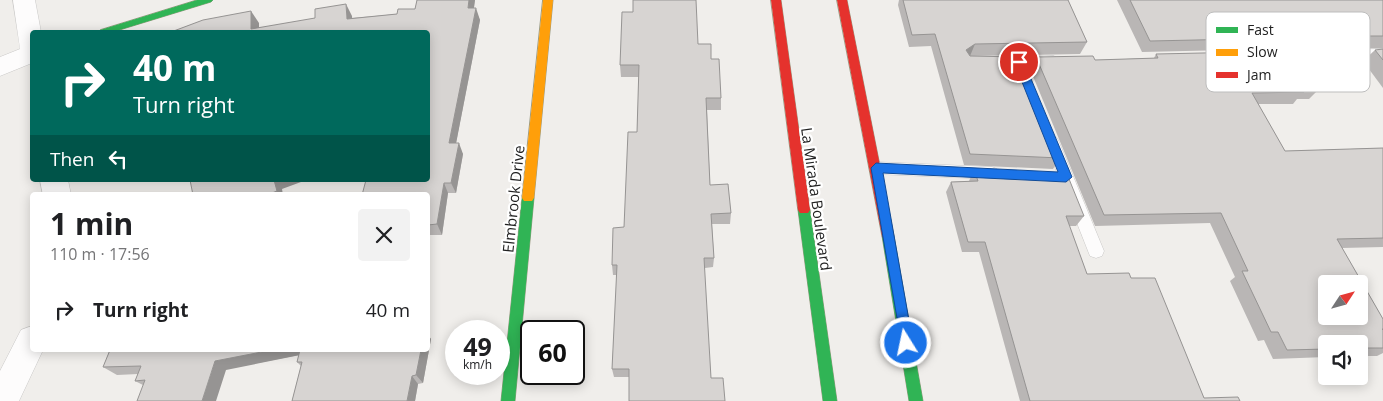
<!DOCTYPE html>
<meta charset="utf-8">
<style>
:root{--surface:#fff;--page:#f2f2f2;--text:#202124;--muted:#757577}
body{margin:0;font-family:"Open Sans",sans-serif;background:var(--page);color:var(--text);height:100vh;display:flex;flex-direction:column;font-size:19px;white-space:nowrap}
*{box-sizing:border-box;margin:0}
p{font-size:16px;color:var(--muted)}
.icon{flex:none;width:28px;height:28px;fill:none;stroke:currentColor;stroke-width:2;stroke-linecap:round;stroke-linejoin:round}
.map{position:relative;flex:1;overflow:hidden}
.panel{position:absolute;left:30px;top:192px;width:400px;height:160px;display:flex;flex-direction:column;background:var(--surface);border-radius:5px;box-shadow:0 2px 12px #0003}
.panel>*{flex:none}
.hud{position:absolute;left:30px;top:30px;width:400px;height:152px;border-radius:5px;box-shadow:0 2px 12px #0003;background:#00695c;color:#fff;overflow:hidden}
.needle{width:32px;rotate:54deg}
.tools{position:absolute;left:1318px;top:275px;display:grid;gap:10px}
.tools a{display:grid;place-items:center;width:50px;height:50px;border-radius:5px;background:var(--surface);box-shadow:0 2px 12px #0003;font-size:25px}
.speed{position:absolute;left:445px;top:320px;display:flex;gap:10px;font-size:25px;font-weight:700;text-align:center}
.speed>*{display:grid;place-content:center;width:65px;height:65px;border-radius:50%;background:var(--surface);box-shadow:0 2px 12px #0003;line-height:1}
.speed small{font-size:12px;font-weight:400}
.speed .limit{border:2px solid #111;border-radius:8px;background:#fff;color:#111}
.pin{position:absolute;display:grid;place-items:center;width:42px;height:42px;color:#fff;margin:-21px;border:2px solid #fff;border-radius:50%;box-shadow:0 1px 5px #0007}
.me{position:absolute;width:55px;margin:-28px;rotate:350deg;stroke-linejoin:round;filter:drop-shadow(0 0 4px #0008)}
.turn{display:flex;align-items:center;gap:18px;height:105px;padding:0 20px;font-size:22px}
.turn .icon{width:65px;height:65px;stroke-width:2.5}
.turn b{display:block;font-size:35px;line-height:42px}
.then{display:flex;align-items:center;height:48px;padding:0 20px;background:#0003;gap:10px;font-size:19px}
.round{display:grid;place-items:center;flex:none;width:52px;height:52px;border-radius:5px;background:var(--page)}
.headline{display:flex;align-items:center;justify-content:space-between;height:85px;padding:0 20px}
h1{font-size:30px;font-weight:700;line-height:38px}
ul{padding:0;list-style:none}
li{display:flex;align-items:center;gap:15px;height:65px;padding:0 20px}
li div{flex:1}
li b{display:block;font-size:19px}
li em{font-style:normal}
.map>svg:first-child{display:block}
.lines{fill:none;stroke-linecap:round;stroke-linejoin:round}
.lane-casing{stroke:#c9c8c7;stroke-width:1}
.street-casing{stroke:#c9c8c7;stroke-width:1}
.fast-casing{stroke:#999a82;stroke-width:1}
.slow-casing{stroke:#999a82;stroke-width:1}
.jam-casing{stroke:#999a82;stroke-width:1}
.lane{fill:#fdfcfc;fill-rule:evenodd}
.street{fill:#fdfcfc;fill-rule:evenodd}
.fast{fill:#30b455;fill-rule:evenodd}
.slow{fill:#ff9f0a;fill-rule:evenodd}
.jam{fill:#e5322d;fill-rule:evenodd}
.wall{fill:#b9b6b5}
.shaded-wall{fill:#969493}
.building{fill:#d7d4d2;stroke:#969493;fill-rule:evenodd}
.route{fill:#1a73e8;stroke:#114b97}
.labels{text-anchor:middle;dominant-baseline:central;stroke-width:4.5;stroke-linejoin:round;paint-order:stroke}
.street-label{font-size:15px;fill:#222;stroke:#fff}
.key{fill:#fff;stroke:#bdbdbd;stroke-width:1}
.key-label{font-size:14px;fill:#222}
</style>
<div class="map">
<svg width="1383" height="401" viewBox="0 0 1383 401">
<rect width="100%" height="100%" fill="#f0eeeb"/>
<g class="lines">
<defs>
<g id="lane">
<path d="M 1383,49 L 1383,59 L 1280,61 L 1273,56 L 1280,51 Z"/>
<path d="M 1054,56 L 1061,61 L 1054,66 L 1000,68 L 993,63 L 1000,58 Z"/>
<path d="M 1052,136 L 1057,138 L 1059,142 L 1104,251 L 1102,256 L 1096,258 L 1090,256 L 1088,251 L 1045,142 L 1047,138 Z"/>
<path d="M 876,162 L 992,167 L 997,169 L 999,173 L 997,177 L 992,179 L 876,174 L 871,172 L 869,168 L 871,164 Z"/>
</g>
<g id="street">
<path d="M 13,0 L 35,0 L 41,32 L 32,32 L 32,63 L 0,76 L 0,57 L 20,49 Z"/>
<path d="M 40,180 L 68,180 L 71,195 L 43,195 Z"/>
<path d="M 32,326 L 32,350 L 43,350 L 19,401 L 0,401 L 0,371 L 21,330 Z"/>
</g>
<g id="fast">
<path d="M 197,0 L 213,0 L 211,2 L 113,32 L 98,32 L 100,30 Z"/>
<path d="M 528,193 L 532,195 L 534,198 L 515,401 L 501,401 L 522,198 L 524,195 Z"/>
<path d="M 804,205 L 808,207 L 810,210 L 837,401 L 823,401 L 798,210 L 800,207 Z"/>
<path d="M 888,231 L 892,232 L 894,236 L 923,401 L 909,401 L 882,236 L 884,232 Z"/>
</g>
<path id="slow" d="M 543,0 L 553,0 L 534,198 L 532,201 L 524,201 L 522,198 Z"/>
<g id="jam">
<path d="M 771,0 L 781,0 L 810,210 L 808,213 L 800,213 L 798,210 Z"/>
<path d="M 837,0 L 847,0 L 894,236 L 892,240 L 888,241 L 884,240 L 882,236 Z"/>
</g>
</defs>
<use href="#lane" class="lane-casing"/>
<use href="#street" class="street-casing"/>
<use href="#fast" class="fast-casing"/>
<use href="#slow" class="slow-casing"/>
<use href="#jam" class="jam-casing"/>
<use href="#lane" class="lane"/>
<use href="#street" class="street"/>
<use href="#fast" class="fast"/>
<use href="#slow" class="slow"/>
<use href="#jam" class="jam"/>
</g>
<g class="wall">
<path d="M 417,0 L 475,0 L 474,8 L 480,20 L 456,143 L 463,154 L 456,193 L 448,193 L 442,235 L 428,235 L 428,32 L 171,32 L 259,23 L 259,28 L 352,16 L 352,18 L 397,14 L 415,9 Z"/>
<path d="M 899,0 L 1068,0 L 1087,42 L 1080,54 L 970,56 L 1060,158 L 1053,169 L 964,165 L 931,46 L 909,47 L 898,5 Z"/>
<path d="M 1117,0 L 1383,0 L 1383,48 L 1353,48 L 1346,38 L 1286,39 L 1277,49 L 1142,52 Z"/>
<path d="M 698,44 L 711,59 L 721,98 L 721,110 L 707,110 L 710,185 L 731,213 L 730,224 L 712,224 L 714,258 L 713,267 L 705,268 L 629,377 L 614,377 L 612,369 L 617,275 L 613,275 L 612,265 L 624,227 L 637,132 L 639,77 L 621,77 L 620,65 Z"/>
<path d="M 1383,49 L 1383,88 L 1363,61 L 1375,50 Z"/>
<path d="M 1156,54 L 1320,88 L 1309,99 L 1297,99 L 1293,104 L 1258,104 L 1285,151 L 1383,148 L 1383,247 L 1342,248 L 1383,319 L 1383,353 L 1377,356 L 1359,356 L 1359,344 L 1326,344 L 1326,357 L 1273,359 L 1264,340 L 1258,341 L 1230,281 L 1235,277 L 1210,223 L 1095,226 L 1030,69 L 1036,57 L 1095,60 L 1154,58 Z"/>
<path d="M 974,170 L 1084,216 L 1076,226 L 1069,226 L 1087,274 L 1131,278 L 1204,398 L 1240,401 L 1020,401 L 979,252 L 962,252 L 946,192 L 951,182 L 969,181 Z"/>
<path d="M 428,335 L 431,339 L 423,383 L 418,384 L 415,401 L 292,401 L 301,366 L 297,362 L 299,355 L 143,385 L 135,381 L 138,374 L 117,375 L 103,367 L 110,350 L 428,350 Z"/>
</g>
<g class="shaded-wall">
<path d="M 469,0 L 475,0 L 472,20 L 468,8 Z"/>
<path d="M 346,4 L 352,16 L 353,31 L 347,19 Z"/>
<path d="M 476,8 L 480,20 L 454,154 L 449,143 Z"/>
<path d="M 251,11 L 259,23 L 259,32 L 251,29 Z"/>
<path d="M 975,44 L 970,56 L 966,50 Z"/>
<path d="M 459,143 L 463,154 L 456,193 L 451,183 Z"/>
<path d="M 274,180 L 300,180 L 301,182 L 282,189 L 283,195 L 267,195 Z"/>
<path d="M 444,183 L 448,193 L 442,235 L 437,224 Z"/>
<path d="M 428,335 L 431,339 L 423,383 L 416,375 L 421,350 L 428,350 Z"/>
<path d="M 272,350 L 307,350 L 310,353 L 226,370 L 216,401 L 202,401 L 215,361 Z"/>
<path d="M 412,376 L 418,384 L 415,401 L 407,401 Z"/>
</g>
<g class="building">
<path d="M 417,0 L 469,0 L 468,8 L 476,8 L 449,143 L 459,143 L 451,183 L 444,183 L 437,224 L 428,225 L 428,195 L 362,195 L 366,180 L 428,180 L 428,32 L 171,32 L 203,20 L 251,11 L 251,29 L 315,18 L 315,9 L 346,4 L 347,19 L 397,14 L 398,9 L 415,9 Z"/>
<path d="M 633,0 L 696,0 L 698,44 L 711,44 L 711,59 L 719,59 L 721,98 L 706,98 L 710,185 L 728,184 L 731,213 L 711,214 L 714,258 L 704,258 L 711,378 L 723,378 L 725,401 L 629,401 L 629,369 L 612,369 L 617,265 L 612,265 L 613,228 L 624,227 L 628,132 L 637,132 L 639,65 L 620,65 L 622,12 L 633,12 Z"/>
<path d="M 903,0 L 1068,0 L 1087,42 L 975,44 L 966,50 L 970,56 L 1018,57 L 1060,158 L 970,154 L 935,34 L 912,35 Z"/>
<path d="M 1130,0 L 1383,0 L 1383,36 L 1365,36 L 1357,26 L 1280,28 L 1287,38 L 1150,41 Z"/>
<path d="M 1383,49 L 1383,60 L 1375,50 Z"/>
<path d="M 1296,51 L 1320,88 L 1301,88 L 1304,92 L 1252,93 L 1285,151 L 1383,148 L 1383,238 L 1337,239 L 1383,319 L 1383,329 L 1382,329 L 1383,330 L 1383,348 L 1359,348 L 1359,344 L 1326,344 L 1326,349 L 1287,350 L 1278,332 L 1271,332 L 1242,271 L 1248,271 L 1221,213 L 1104,215 L 1036,57 L 1093,56 L 1095,60 L 1158,58 L 1156,54 ZM 1326,284 L 1359,284 L 1359,316 L 1326,316 Z"/>
<path d="M 974,170 L 1067,174 L 1084,216 L 1066,216 L 1087,274 L 1129,273 L 1131,278 L 1155,278 L 1204,398 L 1238,397 L 1240,401 L 1030,401 L 985,242 L 968,242 L 951,182 L 978,181 Z"/>
<path d="M 190,180 L 274,180 L 277,191 L 267,195 L 193,195 Z"/>
<path d="M 110,350 L 272,350 L 215,361 L 202,401 L 137,401 L 145,380 L 135,381 L 141,366 L 103,367 Z"/>
<path d="M 300,350 L 421,350 L 416,375 L 412,376 L 407,401 L 292,401 L 302,362 L 297,362 Z"/>
</g>
<path class="route" d="M 1019,58 L 1024,62 L 1072,177 L 1066,182 L 883,173 L 913,343 L 911,347 L 902,347 L 871,168 L 876,163 L 1058,172 L 1014,62 Z"/>
<g class="labels">
<g class="street-label">
<text transform="translate(513 199) rotate(-84)">Elmbrook Drive</text>
<text transform="translate(817 199) rotate(82)">La Mirada Boulevard</text>
</g>
</g>
<rect x="1206" y="12" width="164" height="80" rx="8" class="key"/>
<rect x="1216" y="27" width="22" height="6" fill="#30b455"/>
<rect x="1216" y="49" width="22" height="7" fill="#ff9f0a"/>
<rect x="1216" y="72" width="22" height="6" fill="#e5322d"/>
<g class="key-label">
<text x="1247" y="35">Fast</text>
<text x="1247" y="57">Slow</text>
<text x="1247" y="80">Jam</text>
</g>
</svg>
<div class="tools">
<a><svg class="needle" viewBox="-14 -14 28 28"><path d="M0-13l5 13h-10z" fill="#e53935"/><path d="M0 13l5-13h-10z" fill="#757577"/></svg></a>
<a><svg class="icon" aria-label="sound" viewBox="0 0 24 24"><path d="M4 9h4l5-4v14l-5-4H4zM17 9q2 3 0 6"/></svg></a>
</div>
<div class="speed"><div>49<small>km/h</small></div><div class="limit">60</div></div>
<div class="pin" style="left:1019px;top:62px;background:#d93025"><svg class="icon" aria-label="arrive" viewBox="0 0 24 24"><path d="M6 21V4h12l-3 4 3 4H6"/></svg></div>
<svg class="me" style="left:906px;top:343px" viewBox="-20 -20 40 40"><circle r="17" fill="#1a73e8" stroke="#fff" stroke-width="3"/><path d="M0-11L8 9 0 5-8 9z" fill="#fff"/></svg>
<div class="hud">
<div class="turn"><svg class="icon" aria-label="right" viewBox="0 0 24 24"><path d="M7 20v-9h11M14 6l5 5-5 5"/></svg><div><b>40 m</b>Turn right</div></div>
<div class="then">Then<svg class="icon" aria-label="left" viewBox="0 0 24 24"><path d="M17 20v-9H6M10 6l-5 5 5 5"/></svg></div>
</div>
<section class="panel">
<div class="headline"><div><h1>1 min</h1><p>110 m · 17:56</p></div><a class="round"><svg class="icon" aria-label="close" viewBox="0 0 24 24"><path d="M6 6l12 12M18 6L6 18"/></svg></a></div>
<ul>
<li><svg class="icon" aria-label="right" viewBox="0 0 24 24"><path d="M7 20v-9h11M14 6l5 5-5 5"/></svg><div><b>Turn right</b></div><em>40 m</em></li>
</ul>
</section>
</div>
